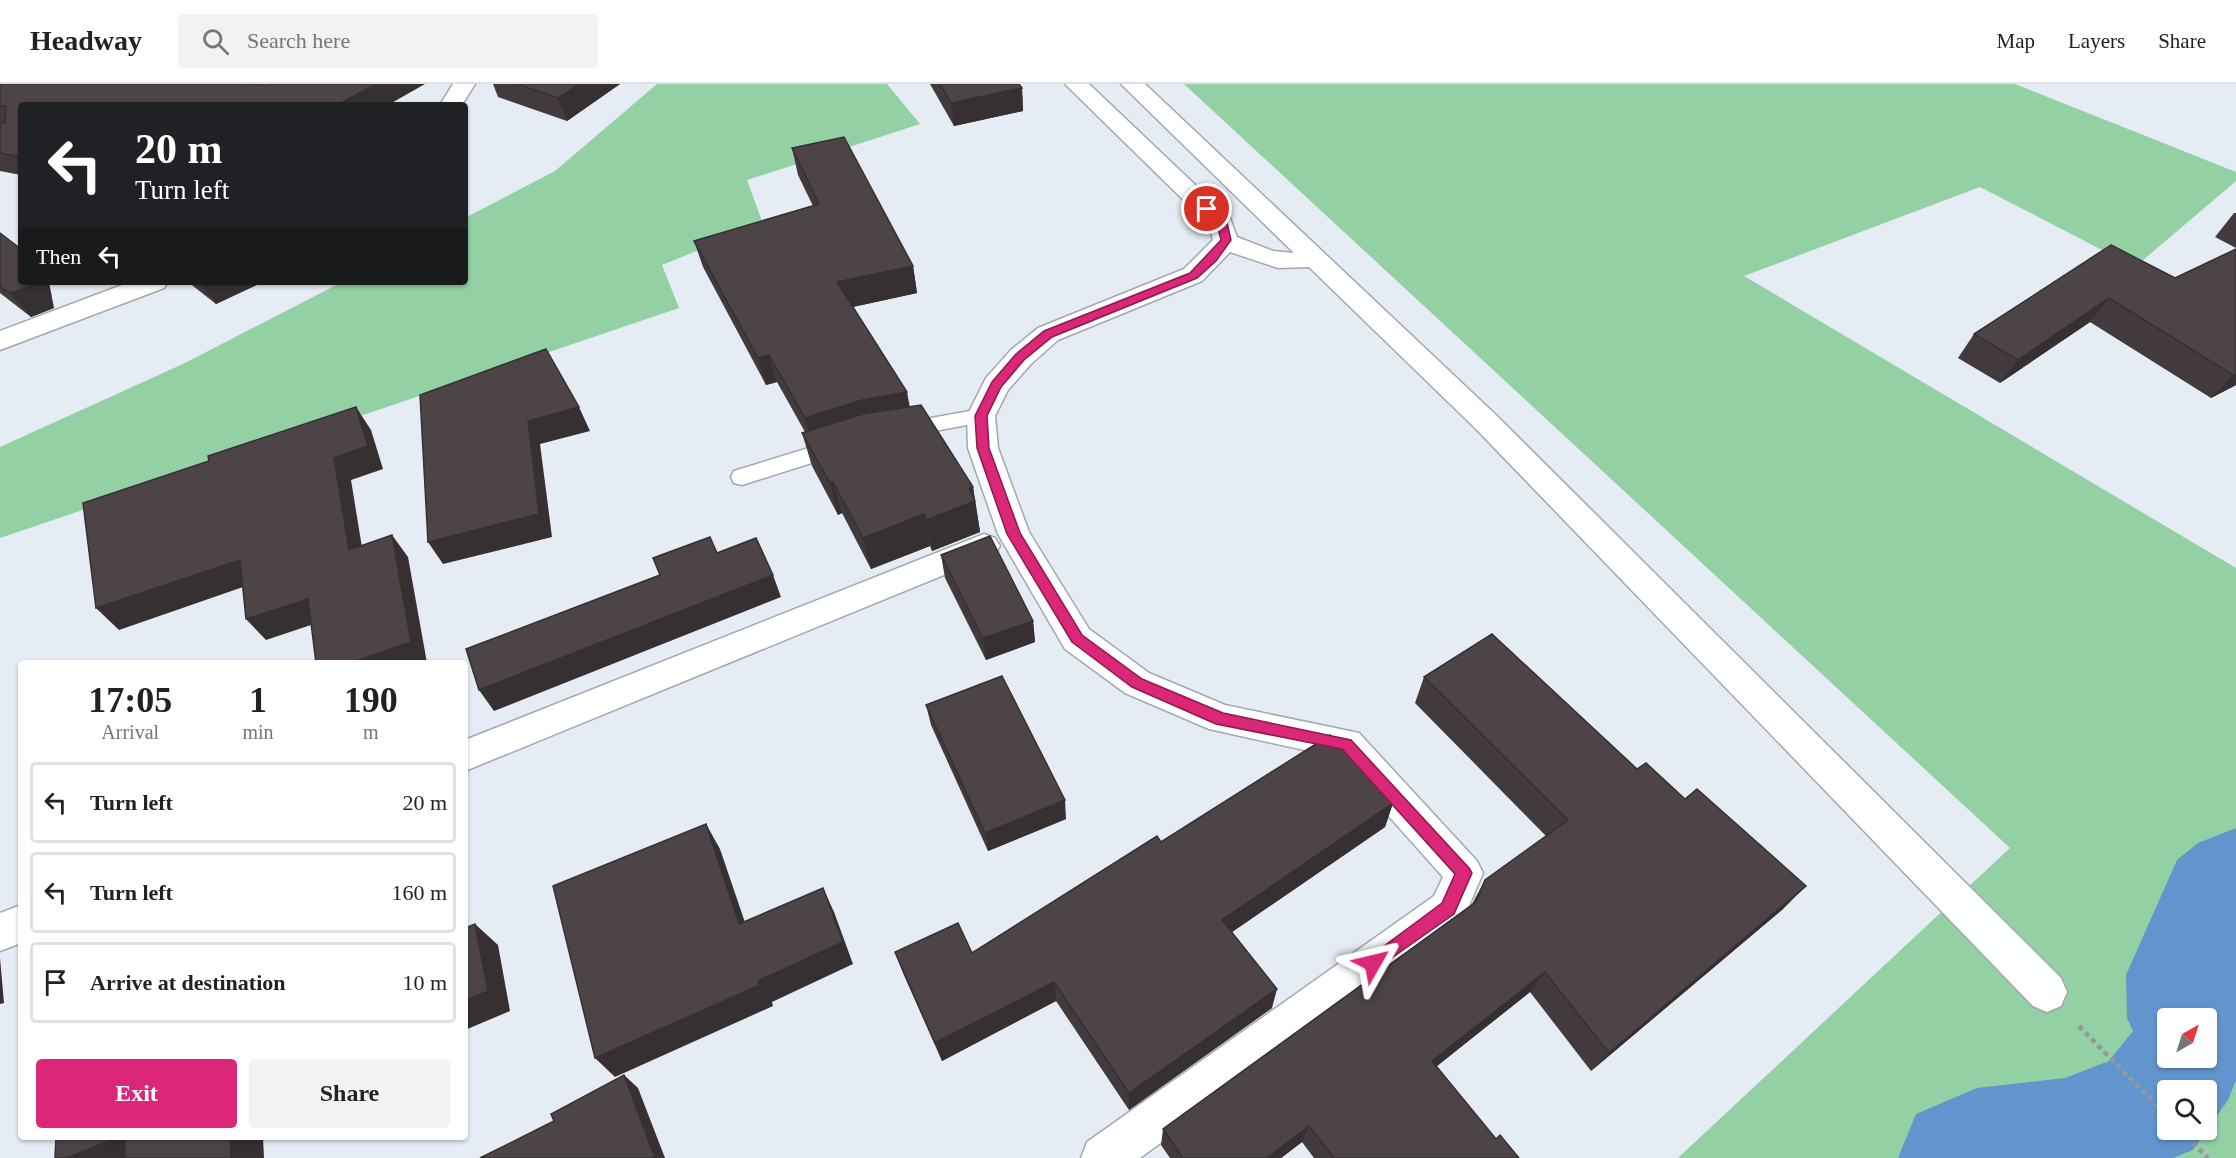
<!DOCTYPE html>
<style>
:root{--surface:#fff;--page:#f2f2f2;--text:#222;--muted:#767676;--line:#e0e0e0;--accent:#db2777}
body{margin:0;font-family:Georgia,serif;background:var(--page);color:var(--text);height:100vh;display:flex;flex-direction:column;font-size:22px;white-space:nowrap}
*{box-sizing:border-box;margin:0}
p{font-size:20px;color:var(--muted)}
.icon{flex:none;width:33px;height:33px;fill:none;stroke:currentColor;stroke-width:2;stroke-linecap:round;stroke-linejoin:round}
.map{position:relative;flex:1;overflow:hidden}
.sheet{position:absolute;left:18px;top:576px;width:450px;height:480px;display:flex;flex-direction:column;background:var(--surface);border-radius:6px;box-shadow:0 2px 4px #0004}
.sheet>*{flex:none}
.top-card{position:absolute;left:18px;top:18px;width:450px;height:183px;border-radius:6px;box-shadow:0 2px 4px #0004;background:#202124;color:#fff;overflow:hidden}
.needle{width:39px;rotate:39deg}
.buttons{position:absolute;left:2157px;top:924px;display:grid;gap:12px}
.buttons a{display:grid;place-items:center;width:60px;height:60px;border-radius:6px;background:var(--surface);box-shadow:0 2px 4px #0004;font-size:30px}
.pin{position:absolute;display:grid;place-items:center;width:51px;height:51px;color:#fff;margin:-26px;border:3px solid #fff;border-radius:50%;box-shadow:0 2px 6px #0007}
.me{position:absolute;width:66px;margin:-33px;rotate:53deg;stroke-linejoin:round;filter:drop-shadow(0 0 4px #0008)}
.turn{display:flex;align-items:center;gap:21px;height:126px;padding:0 18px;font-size:27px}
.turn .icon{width:78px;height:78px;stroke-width:2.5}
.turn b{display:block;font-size:42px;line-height:51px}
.then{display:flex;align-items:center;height:57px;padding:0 18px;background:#0003;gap:12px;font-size:22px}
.eta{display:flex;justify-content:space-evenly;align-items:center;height:102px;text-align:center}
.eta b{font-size:36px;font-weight:700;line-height:42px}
.primary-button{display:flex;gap:12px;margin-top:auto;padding:12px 18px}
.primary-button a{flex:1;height:69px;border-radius:6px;background:var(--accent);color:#fff;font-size:24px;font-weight:700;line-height:69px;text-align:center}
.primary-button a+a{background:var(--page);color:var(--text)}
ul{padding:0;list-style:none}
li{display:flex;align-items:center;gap:18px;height:81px;margin:0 12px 9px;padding:0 6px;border:3px solid var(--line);border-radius:6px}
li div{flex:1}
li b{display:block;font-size:22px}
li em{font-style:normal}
header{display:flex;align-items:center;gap:36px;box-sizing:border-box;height:84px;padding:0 30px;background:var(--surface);border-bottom:2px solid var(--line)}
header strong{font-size:28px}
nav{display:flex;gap:33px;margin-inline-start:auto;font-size:21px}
.search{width:420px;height:54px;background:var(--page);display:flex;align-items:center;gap:15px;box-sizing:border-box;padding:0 21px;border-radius:6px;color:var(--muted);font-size:22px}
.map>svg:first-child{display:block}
.green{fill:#93d0a4;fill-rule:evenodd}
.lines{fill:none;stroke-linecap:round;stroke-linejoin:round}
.river{fill:#6294cd;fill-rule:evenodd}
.service-casing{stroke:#a1a8af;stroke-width:3}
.minor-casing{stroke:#a1a8af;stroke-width:3}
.path{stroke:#93989e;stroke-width:4.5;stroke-dasharray:5 4;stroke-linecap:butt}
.service{fill:#fff;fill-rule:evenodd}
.minor{fill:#fff;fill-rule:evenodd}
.wall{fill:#423a3d}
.shaded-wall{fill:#363032}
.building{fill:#4d4447;stroke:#363032;stroke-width:1.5}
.route{fill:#db2777;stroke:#8e194d;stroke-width:1.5}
</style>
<header>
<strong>Headway</strong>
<div class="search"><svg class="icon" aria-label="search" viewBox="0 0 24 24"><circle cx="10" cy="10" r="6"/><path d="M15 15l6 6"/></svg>Search here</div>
<nav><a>Map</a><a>Layers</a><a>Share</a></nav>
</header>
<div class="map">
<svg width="2236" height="1074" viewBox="0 0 2236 1074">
<rect width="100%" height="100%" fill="#e5ecf4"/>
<g class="green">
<path d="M 657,0 L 887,0 L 920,40 L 747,96 L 763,140 L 662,181 L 679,224 L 0,454 L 0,363 L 185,279 L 342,198 L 465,198 L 465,134 L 555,87 Z"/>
<path d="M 1184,0 L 2015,0 L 2236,88 L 2236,97 L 2135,183 L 1980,103 L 1744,192 L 2236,484 L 2236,1074 L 1678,1074 L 2010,764 ZM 2168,934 L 2206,934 L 2206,974 L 2168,974 ZM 2168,1006 L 2206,1006 L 2206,1046 L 2168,1046 Z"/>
</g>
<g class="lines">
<path class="river" d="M 2236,744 L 2236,996 L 2228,1016 L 2193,1066 L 2173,1074 L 1898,1074 L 1916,1030 L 1977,1004 L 2065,994 L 2109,977 L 2133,947 L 2127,934 L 2126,891 L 2177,776 L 2198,759 ZM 2168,934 L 2206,934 L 2206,974 L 2168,974 ZM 2168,1006 L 2206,1006 L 2206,1046 L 2168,1046 Z"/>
<defs>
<g id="service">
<path d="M 981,325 L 988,327 L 991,332 L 988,337 L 903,353 L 896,351 L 892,346 L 896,341 L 903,339 Z"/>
<path d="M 841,354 L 849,357 L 852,362 L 849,367 L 742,401 L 734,399 L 731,393 L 734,387 Z"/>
</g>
<g id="minor">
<path d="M 453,0 L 475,0 L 462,21 L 440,21 Z"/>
<path d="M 1065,0 L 1089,0 L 1230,134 L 1237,153 L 1273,167 L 1294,169 L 1121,0 L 1145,0 L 1496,331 L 2061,894 L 2067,908 L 2061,922 L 2047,928 L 2033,922 L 1476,345 L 1309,183 L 1278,184 L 1230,168 L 1202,197 L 1058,256 L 1031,280 L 1008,306 L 995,332 L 998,364 L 1029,448 L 1089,545 L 1149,589 L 1225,621 L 1359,649 L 1477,777 L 1483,789 L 1462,838 L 1140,1074 L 1081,1074 L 1087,1058 L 1434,812 L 1443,793 L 1336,673 L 1209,645 L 1125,609 L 1065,565 L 998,450 L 968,364 L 967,332 L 986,294 L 1011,266 L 1038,244 L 1184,185 L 1213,156 L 1209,141 Z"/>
<path d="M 130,198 L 168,198 L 164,204 L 0,266 L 0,247 Z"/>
<path d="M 984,450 L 995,454 L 1000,462 L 995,470 L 465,687 L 465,656 Z"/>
<path d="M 21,821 L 21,859 L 0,867 L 0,829 Z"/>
</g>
</defs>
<use href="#service" class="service-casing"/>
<use href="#minor" class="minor-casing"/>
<g class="path">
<path d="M 2079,942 L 2168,1033"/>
<path d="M 2180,1046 L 2208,1074"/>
</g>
<use href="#service" class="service"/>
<use href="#minor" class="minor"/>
</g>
<g class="wall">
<path d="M 0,0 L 388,21 L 21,21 L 21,91 L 0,87 Z"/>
<path d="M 493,0 L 620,0 L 567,37 L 498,13 Z"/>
<path d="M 930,0 L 1019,0 L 1022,4 L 1023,27 L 954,42 Z"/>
<path d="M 792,64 L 913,182 L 917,209 L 853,223 L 910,323 L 973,403 L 980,448 L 932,467 L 930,462 L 871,485 L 842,429 L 838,431 L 812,382 L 802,349 L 805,348 L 777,298 L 766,301 L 703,183 L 694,157 L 813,122 L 798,91 Z"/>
<path d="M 2234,129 L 2236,129 L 2236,164 L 2215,153 Z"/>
<path d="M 0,149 L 54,224 L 31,233 L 0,209 Z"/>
<path d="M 2236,165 L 2236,301 L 2211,314 L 2090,238 L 2000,299 L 1958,274 L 1974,250 L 2175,194 Z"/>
<path d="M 188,198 L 263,198 L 216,220 Z"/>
<path d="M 941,471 L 1033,537 L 1035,558 L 986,576 L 945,494 Z"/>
<path d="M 1424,593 L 1783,825 L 1591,987 L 1530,908 L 1436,983 L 1496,1055 L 1519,1074 L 1314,1074 L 1302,1058 L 1281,1074 L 1170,1074 L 1161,1061 L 1163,1045 L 1472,820 L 1485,796 L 1546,752 L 1415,619 Z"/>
<path d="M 926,621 L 1066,735 L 988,767 L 931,641 Z"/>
<path d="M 1393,719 L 1385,743 L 1232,848 L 1272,924 L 1129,1026 L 1056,917 L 942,977 L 903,889 L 895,868 L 972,869 L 1161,758 Z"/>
</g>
<g class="shaded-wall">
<path d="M 376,0 L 425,0 L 388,21 L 337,21 Z"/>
<path d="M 579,0 L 620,0 L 567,37 L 558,14 Z"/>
<path d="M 1022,4 L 1023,27 L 954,42 L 951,19 Z"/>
<path d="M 913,182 L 917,209 L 843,225 L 837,198 Z"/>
<path d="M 34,198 L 49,198 L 54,224 L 31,233 L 10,209 Z"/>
<path d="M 200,198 L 263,198 L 216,220 Z"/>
<path d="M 2109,214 L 2090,238 L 2000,299 L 2018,276 Z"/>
<path d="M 769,271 L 777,298 L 766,301 L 758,274 Z"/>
<path d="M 2236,290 L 2236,301 L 2211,314 L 2233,291 Z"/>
<path d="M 907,308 L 912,335 L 812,360 L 805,334 L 862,316 Z"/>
<path d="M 356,323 L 371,346 L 383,385 L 351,396 L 366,488 L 349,466 L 334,374 Z"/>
<path d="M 579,323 L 590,347 L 540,360 L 552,453 L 443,480 L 428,458 L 528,337 Z"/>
<path d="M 833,398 L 842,429 L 838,431 L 830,399 Z"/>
<path d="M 973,403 L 980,448 L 932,467 L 926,436 L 969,405 Z"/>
<path d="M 924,430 L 930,462 L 871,485 L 863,454 Z"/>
<path d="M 392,451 L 408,473 L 427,579 L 350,579 Z"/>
<path d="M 240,476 L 260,497 L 119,546 L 96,524 Z"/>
<path d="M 773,491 L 781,513 L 494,627 L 479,606 Z"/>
<path d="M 308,515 L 326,536 L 266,556 L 246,535 Z"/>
<path d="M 1033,537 L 1035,558 L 986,576 L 983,554 Z"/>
<path d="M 1065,716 L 1066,735 L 988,767 L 985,749 Z"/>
<path d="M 1393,719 L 1385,743 L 1219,857 L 1222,836 Z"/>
<path d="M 706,740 L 720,765 L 753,862 L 739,840 Z"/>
<path d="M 1806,802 L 1783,825 L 1591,987 L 1609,969 Z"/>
<path d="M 823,804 L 834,828 L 853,880 L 772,918 L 773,922 L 615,993 L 595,974 Z"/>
<path d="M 475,840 L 498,861 L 510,927 L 465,946 L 465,917 Z"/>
<path d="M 0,874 L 4,919 L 0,920 Z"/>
<path d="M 1545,888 L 1530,908 L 1420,995 L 1432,977 Z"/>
<path d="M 1054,898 L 1056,917 L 942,977 L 935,959 Z"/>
<path d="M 1277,905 L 1272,924 L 1129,1026 L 1129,1009 Z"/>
<path d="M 624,991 L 638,1004 L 665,1074 L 655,1074 Z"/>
<path d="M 1309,1042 L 1302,1058 L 1281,1074 L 1267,1074 Z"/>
<path d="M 118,1053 L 132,1053 L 142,1074 L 67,1074 Z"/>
<path d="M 230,1053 L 263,1053 L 264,1074 L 231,1074 Z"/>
</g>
<g class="building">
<path d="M 0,0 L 241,0 L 268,1 L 271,0 L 376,0 L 337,21 L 307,21 L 303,19 L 298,21 L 21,21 L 21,73 L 0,69 L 0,39 L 5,39 L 6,22 L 0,22 Z"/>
<path d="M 517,0 L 579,0 L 558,14 Z"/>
<path d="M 940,0 L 1019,0 L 1022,4 L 951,19 Z"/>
<path d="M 844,53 L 913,182 L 837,198 L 907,308 L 862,316 L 805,334 L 769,271 L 758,274 L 694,157 L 819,120 L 792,64 Z"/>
<path d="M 0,149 L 21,165 L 21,198 L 34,198 L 34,201 L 10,209 L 0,202 Z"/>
<path d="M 2111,161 L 2175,194 L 2236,165 L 2236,290 L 2233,291 L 2109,214 L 2018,276 L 1974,250 Z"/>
<path d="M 546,265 L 579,323 L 528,337 L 539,430 L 428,458 L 420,311 Z"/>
<path d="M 921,321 L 973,403 L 969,405 L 975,417 L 926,436 L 924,430 L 863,454 L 833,398 L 830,399 L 802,349 L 863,330 Z"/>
<path d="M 356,323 L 368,362 L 334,374 L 349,466 L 392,451 L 411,558 L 350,579 L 316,579 L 308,515 L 246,535 L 240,476 L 96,524 L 83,419 L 209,377 L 208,372 Z"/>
<path d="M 990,452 L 1033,537 L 983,554 L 941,471 Z"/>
<path d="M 710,453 L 717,469 L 756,454 L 773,491 L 479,606 L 466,565 L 660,491 L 653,474 Z"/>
<path d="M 1492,550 L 1637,685 L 1646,679 L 1685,715 L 1697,705 L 1806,802 L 1609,969 L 1545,888 L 1432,977 L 1496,1055 L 1500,1051 L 1519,1074 L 1334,1074 L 1309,1042 L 1267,1074 L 1183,1074 L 1163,1045 L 1476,818 L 1485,796 L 1568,736 L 1424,593 Z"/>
<path d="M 1002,592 L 1065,716 L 985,749 L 926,621 Z"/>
<path d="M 1330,651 L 1393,719 L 1222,836 L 1277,905 L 1129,1009 L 1054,898 L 935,959 L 895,868 L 958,839 L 972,869 L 1157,752 L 1161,758 Z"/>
<path d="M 706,740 L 739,840 L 823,804 L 843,858 L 758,897 L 760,901 L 595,974 L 553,802 Z"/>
<path d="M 475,840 L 488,907 L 465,917 L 465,844 Z"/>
<path d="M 624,991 L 655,1074 L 480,1074 L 554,1037 L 551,1030 Z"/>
<path d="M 56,1053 L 118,1053 L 67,1074 L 55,1074 Z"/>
<path d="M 125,1053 L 230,1053 L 231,1074 L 125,1074 Z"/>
</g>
<path class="route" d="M 1203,122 L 1210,122 L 1227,139 L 1231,156 L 1216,177 L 1197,194 L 1052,253 L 1024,276 L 1001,303 L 987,332 L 989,364 L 1020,449 L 1082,551 L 1142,595 L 1223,629 L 1351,656 L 1469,784 L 1472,789 L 1454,830 L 1373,887 L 1368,885 L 1365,879 L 1368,874 L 1442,819 L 1455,790 L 1342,665 L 1216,640 L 1132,603 L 1072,558 L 1007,450 L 977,364 L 975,332 L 992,298 L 1016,270 L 1044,247 L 1190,189 L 1221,156 L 1217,140 L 1203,127 Z"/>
</svg>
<div class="buttons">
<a><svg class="needle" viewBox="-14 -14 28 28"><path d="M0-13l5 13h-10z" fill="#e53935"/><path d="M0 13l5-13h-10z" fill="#767676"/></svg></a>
<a><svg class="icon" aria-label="search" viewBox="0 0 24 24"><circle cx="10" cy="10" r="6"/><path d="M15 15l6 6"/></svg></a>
</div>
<div class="pin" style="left:1207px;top:125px;background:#d93025"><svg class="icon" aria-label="arrive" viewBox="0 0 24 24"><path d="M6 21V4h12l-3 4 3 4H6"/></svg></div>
<svg class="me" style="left:1373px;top:879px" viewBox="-20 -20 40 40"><path d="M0-17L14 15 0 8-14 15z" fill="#db2777" stroke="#fff" stroke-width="4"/></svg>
<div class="top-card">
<div class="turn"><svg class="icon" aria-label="left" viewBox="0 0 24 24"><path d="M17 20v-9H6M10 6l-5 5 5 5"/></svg><div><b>20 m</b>Turn left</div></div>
<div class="then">Then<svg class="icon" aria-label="left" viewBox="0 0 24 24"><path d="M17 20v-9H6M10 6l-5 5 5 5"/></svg></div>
</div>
<section class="sheet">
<div class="eta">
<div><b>17:05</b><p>Arrival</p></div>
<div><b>1</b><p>min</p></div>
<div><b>190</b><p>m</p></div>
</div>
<ul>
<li><svg class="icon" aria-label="left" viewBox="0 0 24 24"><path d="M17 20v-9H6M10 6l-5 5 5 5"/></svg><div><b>Turn left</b></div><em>20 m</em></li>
<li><svg class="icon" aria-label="left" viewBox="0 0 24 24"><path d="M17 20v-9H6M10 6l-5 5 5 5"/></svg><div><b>Turn left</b></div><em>160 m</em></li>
<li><svg class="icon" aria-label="arrive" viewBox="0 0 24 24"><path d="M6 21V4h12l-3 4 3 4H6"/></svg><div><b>Arrive at destination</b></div><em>10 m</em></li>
</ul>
<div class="primary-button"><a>Exit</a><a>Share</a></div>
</section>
</div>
